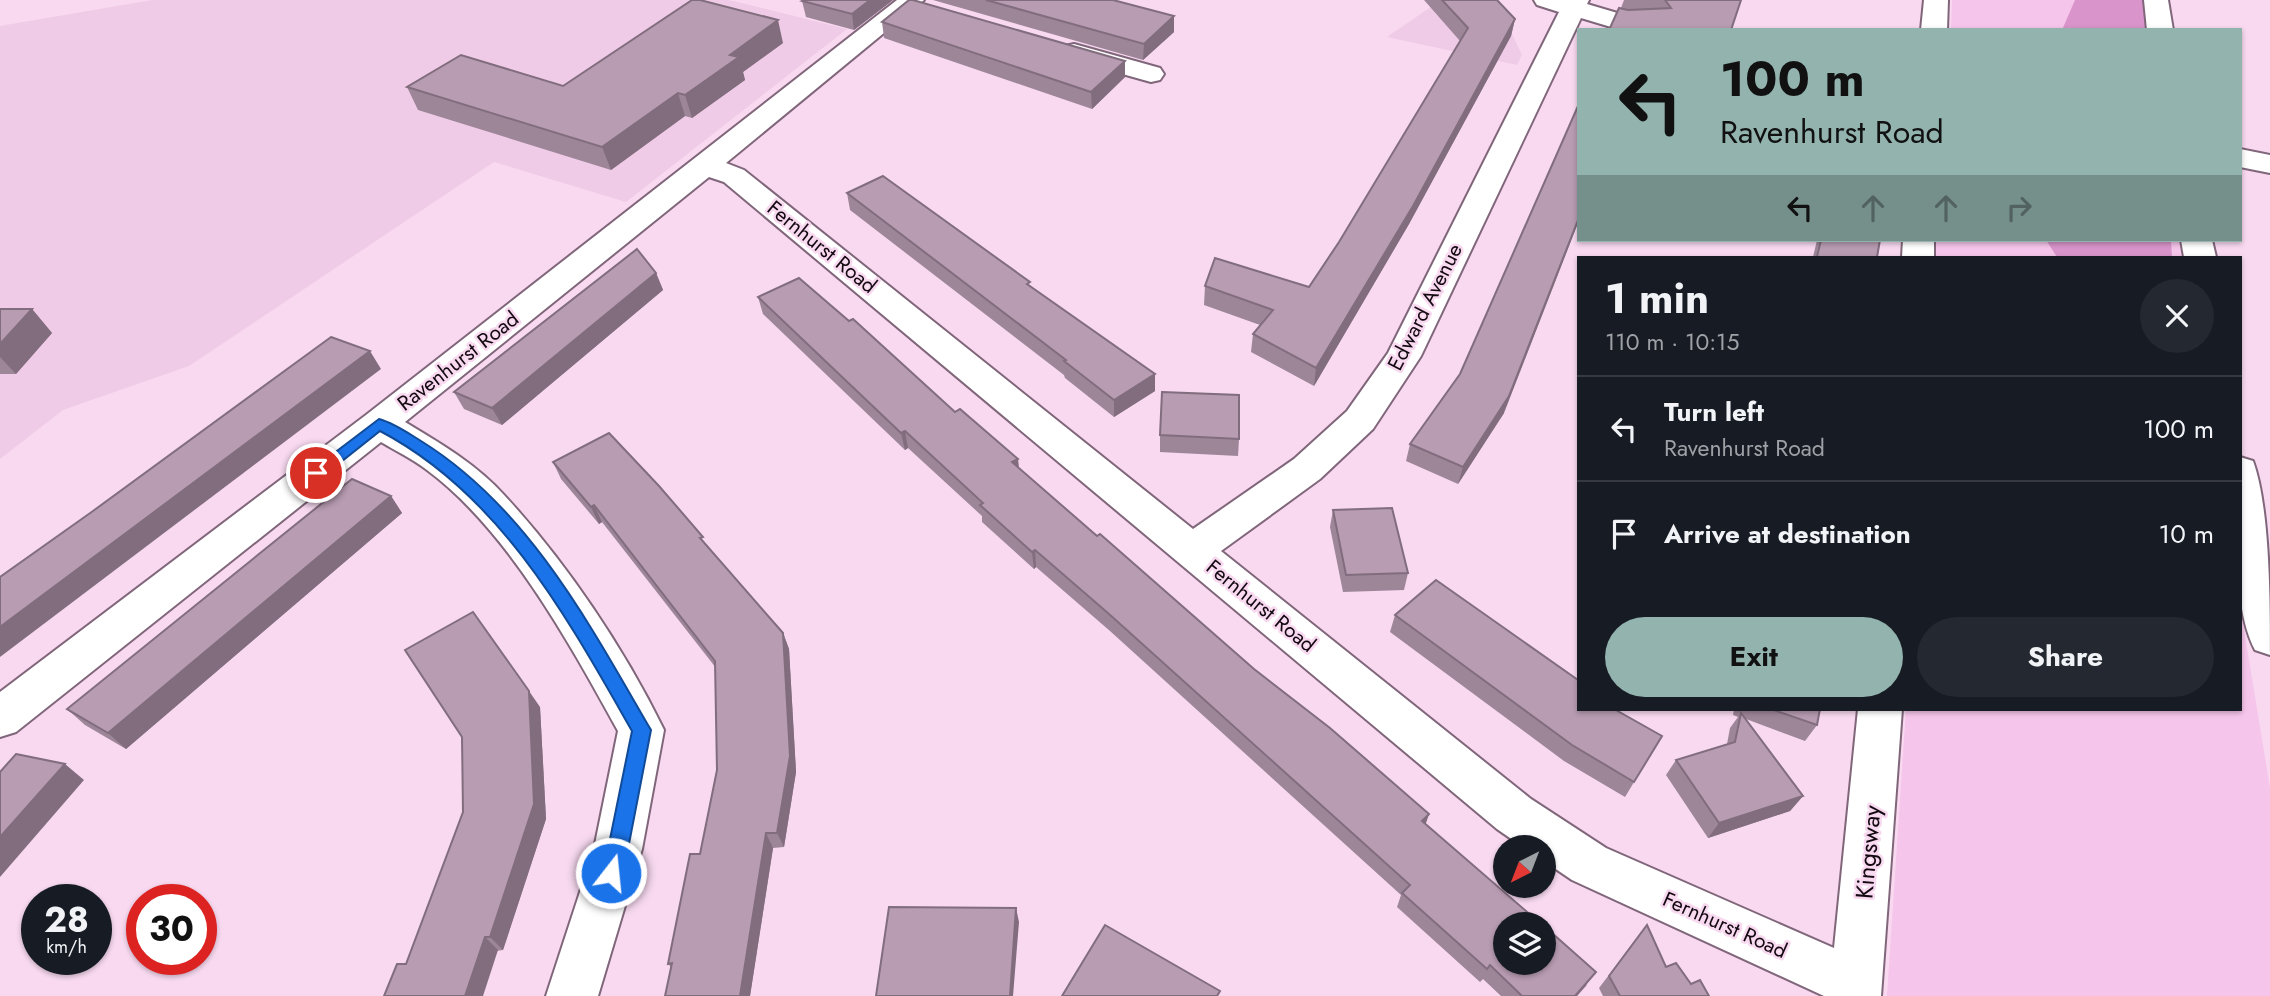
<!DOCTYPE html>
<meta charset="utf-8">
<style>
:root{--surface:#171b24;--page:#242831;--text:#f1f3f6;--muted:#9ea1a6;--line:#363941;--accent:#93b3ae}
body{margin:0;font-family:Jost,sans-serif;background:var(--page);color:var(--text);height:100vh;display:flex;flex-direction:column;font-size:26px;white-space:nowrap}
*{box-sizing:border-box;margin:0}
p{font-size:23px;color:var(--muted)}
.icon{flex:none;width:38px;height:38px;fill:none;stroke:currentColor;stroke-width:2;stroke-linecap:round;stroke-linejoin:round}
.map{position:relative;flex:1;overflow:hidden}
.drawer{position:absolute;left:1577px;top:256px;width:665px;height:455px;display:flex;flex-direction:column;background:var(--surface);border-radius:0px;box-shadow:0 2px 5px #0004}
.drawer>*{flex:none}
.hud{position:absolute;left:1577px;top:28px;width:665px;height:214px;border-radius:0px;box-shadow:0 2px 5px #0004;background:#93b3ae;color:#111;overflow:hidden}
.needle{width:46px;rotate:222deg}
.controls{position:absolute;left:1493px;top:835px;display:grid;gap:14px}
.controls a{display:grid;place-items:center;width:63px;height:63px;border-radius:50%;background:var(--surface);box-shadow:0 2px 5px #0004;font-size:35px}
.speed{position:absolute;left:21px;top:884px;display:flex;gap:14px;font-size:35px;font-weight:700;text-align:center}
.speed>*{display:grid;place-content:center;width:91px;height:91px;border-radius:50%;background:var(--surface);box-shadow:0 2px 5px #0004;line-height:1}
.speed small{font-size:18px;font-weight:400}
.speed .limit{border:10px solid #d22;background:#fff;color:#111}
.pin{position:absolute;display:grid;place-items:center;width:60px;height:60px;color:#fff;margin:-30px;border:4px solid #fff;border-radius:50%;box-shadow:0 2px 7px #0007}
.me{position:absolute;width:77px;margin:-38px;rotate:16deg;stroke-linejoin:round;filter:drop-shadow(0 0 5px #0008)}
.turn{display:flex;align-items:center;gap:24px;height:147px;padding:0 28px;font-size:32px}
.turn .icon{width:91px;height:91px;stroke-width:2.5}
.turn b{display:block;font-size:49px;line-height:60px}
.lanes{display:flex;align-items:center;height:66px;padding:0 28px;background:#0003;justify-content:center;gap:35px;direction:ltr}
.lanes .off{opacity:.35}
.round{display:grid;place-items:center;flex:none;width:74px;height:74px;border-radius:37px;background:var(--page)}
.overview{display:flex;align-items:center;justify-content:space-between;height:119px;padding:0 28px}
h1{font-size:42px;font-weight:700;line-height:52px}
.primary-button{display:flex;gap:14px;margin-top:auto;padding:14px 28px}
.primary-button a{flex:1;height:80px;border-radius:42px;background:var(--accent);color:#111;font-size:28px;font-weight:700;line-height:80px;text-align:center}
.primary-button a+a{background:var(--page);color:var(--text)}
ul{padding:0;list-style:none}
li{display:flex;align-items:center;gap:21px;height:105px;padding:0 28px;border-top:2px solid var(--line)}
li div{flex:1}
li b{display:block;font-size:26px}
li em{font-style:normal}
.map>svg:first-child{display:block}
.built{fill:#f0cbe7}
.green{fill:#f6c5eb}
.forest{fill:#d995cb}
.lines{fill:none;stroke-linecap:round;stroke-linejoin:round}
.minor-casing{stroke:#80667a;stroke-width:4}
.minor{fill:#fff;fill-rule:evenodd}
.wall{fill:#9e8699}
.shaded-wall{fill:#816d7d}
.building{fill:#b89cb2;stroke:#816d7d;stroke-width:2}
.route{fill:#1a73e8;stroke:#114b97;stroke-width:2}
.labels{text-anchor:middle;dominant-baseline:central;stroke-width:5;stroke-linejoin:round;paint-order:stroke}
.street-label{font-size:21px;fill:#130911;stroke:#f8d9f0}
.near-street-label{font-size:24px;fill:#130911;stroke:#f8d9f0}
</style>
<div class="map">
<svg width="2270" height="996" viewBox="0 0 2270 996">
<rect width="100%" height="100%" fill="#f8d9f0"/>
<g class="built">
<path d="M 152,0 L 729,0 L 847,29 L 626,202 L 494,162 L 189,366 L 63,410 L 0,459 L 0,26 Z"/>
<path d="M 1441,0 L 1487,10 L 1513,36 L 1522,55 L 1517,65 L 1387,37 Z"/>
</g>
<g class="green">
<path d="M 1952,0 L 2147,0 L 2151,30 L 1951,30 Z"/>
<path d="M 1936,240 L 2179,240 L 2182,257 L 1935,257 Z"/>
<path d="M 2240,605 L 2270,788 L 2270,996 L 1887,996 L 1906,709 L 2240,709 Z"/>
</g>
<g class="forest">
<path d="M 2075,0 L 2147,0 L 2151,30 L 2062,30 Z"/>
<path d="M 2046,240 L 2171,240 L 2172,257 L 2057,257 Z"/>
</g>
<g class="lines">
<defs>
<g id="minor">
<path d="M 897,0 L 924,0 L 726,163 L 744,170 L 1193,529 L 1294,459 L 1347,411 L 1388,353 L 1559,12 L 1537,5 L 1534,0 L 1589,0 L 1587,4 L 1658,25 L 1661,30 L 1621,30 L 1581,18 L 1421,356 L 1373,429 L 1320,479 L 1221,551 L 1531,799 L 1606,848 L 1834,948 L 1858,709 L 1902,709 L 1881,996 L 1824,996 L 1572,880 L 1544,861 L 1544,847 L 1523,847 L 1497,829 L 724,182 L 709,177 L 405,422 C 440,443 476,464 504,495 C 566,562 624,648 664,730 L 642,849 L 598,996 L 546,996 L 594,849 L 618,731 C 570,644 508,530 427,470 C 413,459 396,451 381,442 L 16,732 L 0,737 L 0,692 L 366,415 Z"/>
<path d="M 1924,0 L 1948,0 L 1947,30 L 1921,30 Z"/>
<path d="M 2144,0 L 2168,0 L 2173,30 L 2147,30 Z"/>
<path d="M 1074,44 L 1160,68 L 1164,74 L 1160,80 L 1151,82 L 1065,58 L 1061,52 L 1065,46 Z"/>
<path d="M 2240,149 L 2270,155 L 2270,173 L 2240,167 Z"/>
<path d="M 1903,240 L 1934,240 L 1934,257 L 1902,257 Z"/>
<path d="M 2181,240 L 2212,240 L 2216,257 L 2184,257 Z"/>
<path d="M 2240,457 L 2253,461 C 2270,507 2270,603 2270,655 L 2255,650 C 2229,600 2240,514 2240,457 Z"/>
</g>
</defs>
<use href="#minor" class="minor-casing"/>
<use href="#minor" class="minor"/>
</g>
<g class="wall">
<path d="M 804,0 L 893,0 L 854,30 L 806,17 L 802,1 Z"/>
<path d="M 933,0 L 1113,0 L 1174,32 L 1143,60 Z"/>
<path d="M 1424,0 L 1497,0 L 1515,19 L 1511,36 L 1409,224 L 1314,386 L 1251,352 L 1253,334 L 1260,325 L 1204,305 L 1205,286 L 1309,287 L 1339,242 L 1460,41 Z"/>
<path d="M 1624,0 L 1741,0 L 1609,30 L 1621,8 Z"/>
<path d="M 882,22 L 1125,77 L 1092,109 L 884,38 Z"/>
<path d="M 783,43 L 743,72 L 745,80 L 692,118 L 685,116 L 611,170 L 418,110 L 407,87 L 563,86 Z"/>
<path d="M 847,193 L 1030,287 L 1155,374 L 1155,391 L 1114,417 L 1065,378 L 1064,375 L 850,210 Z"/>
<path d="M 1817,240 L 1880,240 L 1877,257 L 1813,257 Z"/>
<path d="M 656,273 L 663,290 L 502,425 L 464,409 L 454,392 Z"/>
<path d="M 758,297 L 955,412 L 1018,459 L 1019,468 L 1097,536 L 1254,669 L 1429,814 L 1425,825 L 1587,985 L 1577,996 L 1501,996 L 1483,979 L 1480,982 L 1397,907 L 1401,895 L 1110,631 L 1036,567 L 1034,569 L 982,522 L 982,516 L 908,448 L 905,450 L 763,314 Z"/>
<path d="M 0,309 L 32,309 L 52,333 L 16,374 L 0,374 Z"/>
<path d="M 1460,374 L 1504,413 L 1458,484 L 1406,461 L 1410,444 Z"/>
<path d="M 1160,435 L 1239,439 L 1238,456 L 1160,452 Z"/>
<path d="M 553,462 L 706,545 L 783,633 L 789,649 L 796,772 L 784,847 L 773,848 L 750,996 L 665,996 L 671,967 L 668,964 L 700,854 L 717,770 L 716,668 L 602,522 L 599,524 L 561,479 Z"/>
<path d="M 391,496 L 402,513 L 126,749 L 85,725 L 67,709 Z"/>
<path d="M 1333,510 L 1408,573 L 1404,590 L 1343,592 L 1330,527 Z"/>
<path d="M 1395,615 L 1578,709 L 1662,736 L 1625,797 L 1564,761 L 1390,632 Z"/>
<path d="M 540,707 L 546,819 L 503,950 L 406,964 L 463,812 Z"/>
<path d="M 1734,709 L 1820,709 L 1817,725 L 1805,741 L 1746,719 L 1803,796 L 1790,811 L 1708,838 L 1666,775 L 1676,760 L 1727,744 L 1730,728 L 1738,717 L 1733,715 Z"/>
<path d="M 1647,925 L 1666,967 L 1709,996 L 1603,996 L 1599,988 Z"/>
</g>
<g class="shaded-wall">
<path d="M 870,0 L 893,0 L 854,30 L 852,14 Z"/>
<path d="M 1174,16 L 1174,32 L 1143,60 L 1144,44 Z"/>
<path d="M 1515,19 L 1511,36 L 1409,224 L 1314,386 L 1316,368 Z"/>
<path d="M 778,20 L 783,43 L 743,72 L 745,80 L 692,118 L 685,95 L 730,55 Z"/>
<path d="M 1125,61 L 1125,77 L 1092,109 L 1091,92 Z"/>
<path d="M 678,93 L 685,116 L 611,170 L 602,147 Z"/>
<path d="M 1578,220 L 1578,223 L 1504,413 L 1458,484 L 1463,467 Z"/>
<path d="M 656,273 L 663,290 L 502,425 L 492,408 Z"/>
<path d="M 32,309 L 52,333 L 16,374 L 0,357 L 0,344 Z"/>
<path d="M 370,351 L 381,369 L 0,657 L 0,627 Z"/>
<path d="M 1155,374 L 1155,391 L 1114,417 L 1114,400 Z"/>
<path d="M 905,431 L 908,448 L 905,450 L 901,433 Z"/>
<path d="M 1018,459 L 1019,476 L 1012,462 Z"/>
<path d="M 391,496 L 402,513 L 126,749 L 108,733 Z"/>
<path d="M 594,505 L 602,522 L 599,524 L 591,507 Z"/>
<path d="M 1035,550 L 1036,567 L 1034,569 L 1032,552 Z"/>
<path d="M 783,633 L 789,649 L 796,772 L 784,847 L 777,833 Z"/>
<path d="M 529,691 L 540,707 L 546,819 L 503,950 L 490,937 Z"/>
<path d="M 65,764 L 84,780 L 0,877 L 0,837 Z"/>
<path d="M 1803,796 L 1790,811 L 1708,838 L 1719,823 Z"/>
<path d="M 1429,814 L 1424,829 L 1422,821 Z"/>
<path d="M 766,833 L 773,848 L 750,996 L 740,996 Z"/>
<path d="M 1016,908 L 1019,922 L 1013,996 L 1010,996 Z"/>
<path d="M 485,937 L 498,950 L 483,996 L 465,996 Z"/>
<path d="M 1596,972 L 1577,996 L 1575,996 Z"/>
</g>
<g class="building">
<path d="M 692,0 L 700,0 L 778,20 L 730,55 L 739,57 L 685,95 L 678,93 L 602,147 L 407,87 L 461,55 L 563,86 Z"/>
<path d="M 804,0 L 870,0 L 852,14 L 802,1 Z"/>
<path d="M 909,0 L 913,0 L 1125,61 L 1091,92 L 882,22 Z"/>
<path d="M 986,0 L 1113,0 L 1174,16 L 1144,44 Z"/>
<path d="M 1442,0 L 1497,0 L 1515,19 L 1413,206 L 1316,368 L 1253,334 L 1273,310 L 1205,286 L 1215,258 L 1309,287 L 1339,242 L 1468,28 Z"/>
<path d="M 1665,0 L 1741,0 L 1731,30 L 1609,30 L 1619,8 L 1628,10 L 1671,8 Z"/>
<path d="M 1578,106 L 1578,220 L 1509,396 L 1463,467 L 1410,444 L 1460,374 Z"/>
<path d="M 883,176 L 1030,282 L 1027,284 L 1155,374 L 1114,400 L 1064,361 L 1066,360 L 847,193 Z"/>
<path d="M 1821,240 L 1880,240 L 1877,257 L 1817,257 Z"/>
<path d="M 637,249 L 656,273 L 492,408 L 454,392 Z"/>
<path d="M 799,278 L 849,321 L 853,319 L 955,412 L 960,409 L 1018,459 L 1012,462 L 1097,536 L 1100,534 L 1254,669 L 1330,728 L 1429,814 L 1422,821 L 1541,924 L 1505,924 L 1505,962 L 1544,962 L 1544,926 L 1596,972 L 1575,996 L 1522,996 L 1490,965 L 1487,969 L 1402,893 L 1410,885 L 1109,614 L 1035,550 L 1032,552 L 980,505 L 983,503 L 905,431 L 901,433 L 758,297 Z"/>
<path d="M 0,309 L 32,309 L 0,344 Z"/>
<path d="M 331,337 L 370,351 L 0,627 L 0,577 L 93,511 Z"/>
<path d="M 1162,392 L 1239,395 L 1239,439 L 1160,435 Z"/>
<path d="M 609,433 L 659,486 L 703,537 L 700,538 L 783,633 L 790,756 L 777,833 L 766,833 L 740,996 L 665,996 L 672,963 L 668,964 L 690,854 L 700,854 L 717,770 L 715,661 L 594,505 L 591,507 L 553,462 Z"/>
<path d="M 352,479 L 391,496 L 108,733 L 67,709 Z"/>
<path d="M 1392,508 L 1408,573 L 1346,575 L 1333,510 Z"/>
<path d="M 1436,580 L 1578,680 L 1578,709 L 1614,709 L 1662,736 L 1634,782 L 1572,745 L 1395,615 Z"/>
<path d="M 473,612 L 529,691 L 534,804 L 490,937 L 485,937 L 465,996 L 384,996 L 397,964 L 406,964 L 463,812 L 462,737 L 405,650 Z"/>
<path d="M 1771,709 L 1820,709 L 1817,725 Z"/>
<path d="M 1741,713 L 1803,796 L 1719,823 L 1676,760 L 1735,742 Z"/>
<path d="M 16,754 L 65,764 L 0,837 L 0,772 Z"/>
<path d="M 889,907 L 1016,908 L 1010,996 L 876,996 Z"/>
<path d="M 1105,925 L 1220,991 L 1217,996 L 1062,996 Z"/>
<path d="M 1647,925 L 1666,967 L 1676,963 L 1691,984 L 1700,980 L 1709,996 L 1620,996 L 1609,976 Z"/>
</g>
<path class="route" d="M 379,419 C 394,423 408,433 421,441 C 526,506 588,621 648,725 L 651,730 L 628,849 L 618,880 L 611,883 L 603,880 L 600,873 L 608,849 L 632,731 C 567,617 500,494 380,431 L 322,477 L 311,477 L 308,473 Z"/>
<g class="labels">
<g class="street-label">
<text transform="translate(822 247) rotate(39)">Fernhurst Road</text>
<text transform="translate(1425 307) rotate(-63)">Edward Avenue</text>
<text transform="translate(458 361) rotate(-38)">Ravenhurst Road</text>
<text transform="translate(1261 606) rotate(39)">Fernhurst Road</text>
<text transform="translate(1725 925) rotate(24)">Fernhurst Road</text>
</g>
<g class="near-street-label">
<text transform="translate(1868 852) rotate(-85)">Kingsway</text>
</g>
</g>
</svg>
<div class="controls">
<a><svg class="needle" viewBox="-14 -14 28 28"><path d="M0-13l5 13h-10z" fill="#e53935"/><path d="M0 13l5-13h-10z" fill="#9ea1a6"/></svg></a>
<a><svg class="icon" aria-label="layers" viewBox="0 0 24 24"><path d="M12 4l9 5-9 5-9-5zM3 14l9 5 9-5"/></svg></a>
</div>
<div class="speed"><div>28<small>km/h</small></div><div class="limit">30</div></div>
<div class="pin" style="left:316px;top:473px;background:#d93025"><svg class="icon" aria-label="arrive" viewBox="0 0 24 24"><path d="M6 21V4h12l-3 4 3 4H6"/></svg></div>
<svg class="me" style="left:611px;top:873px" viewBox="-20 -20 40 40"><circle r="17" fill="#1a73e8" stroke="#fff" stroke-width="3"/><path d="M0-11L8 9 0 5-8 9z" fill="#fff"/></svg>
<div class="hud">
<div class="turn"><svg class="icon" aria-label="left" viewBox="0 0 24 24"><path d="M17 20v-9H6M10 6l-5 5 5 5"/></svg><div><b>100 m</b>Ravenhurst Road</div></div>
<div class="lanes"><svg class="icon" aria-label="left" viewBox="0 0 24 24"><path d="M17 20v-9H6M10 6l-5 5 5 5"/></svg><svg class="icon off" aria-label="ahead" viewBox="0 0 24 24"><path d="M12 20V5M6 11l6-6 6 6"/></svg><svg class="icon off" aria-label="ahead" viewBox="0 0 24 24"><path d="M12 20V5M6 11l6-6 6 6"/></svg><svg class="icon off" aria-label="right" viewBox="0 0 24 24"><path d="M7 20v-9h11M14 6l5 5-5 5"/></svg></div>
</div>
<section class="drawer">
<div class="overview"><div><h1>1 min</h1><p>110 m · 10:15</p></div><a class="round"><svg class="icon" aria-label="close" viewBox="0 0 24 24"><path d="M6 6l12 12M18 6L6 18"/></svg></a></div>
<ul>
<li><svg class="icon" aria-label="left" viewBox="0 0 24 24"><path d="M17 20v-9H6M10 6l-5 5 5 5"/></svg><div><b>Turn left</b><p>Ravenhurst Road</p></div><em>100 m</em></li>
<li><svg class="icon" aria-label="arrive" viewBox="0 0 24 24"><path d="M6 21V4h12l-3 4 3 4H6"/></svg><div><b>Arrive at destination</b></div><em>10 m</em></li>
</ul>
<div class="primary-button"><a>Exit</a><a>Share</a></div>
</section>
</div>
